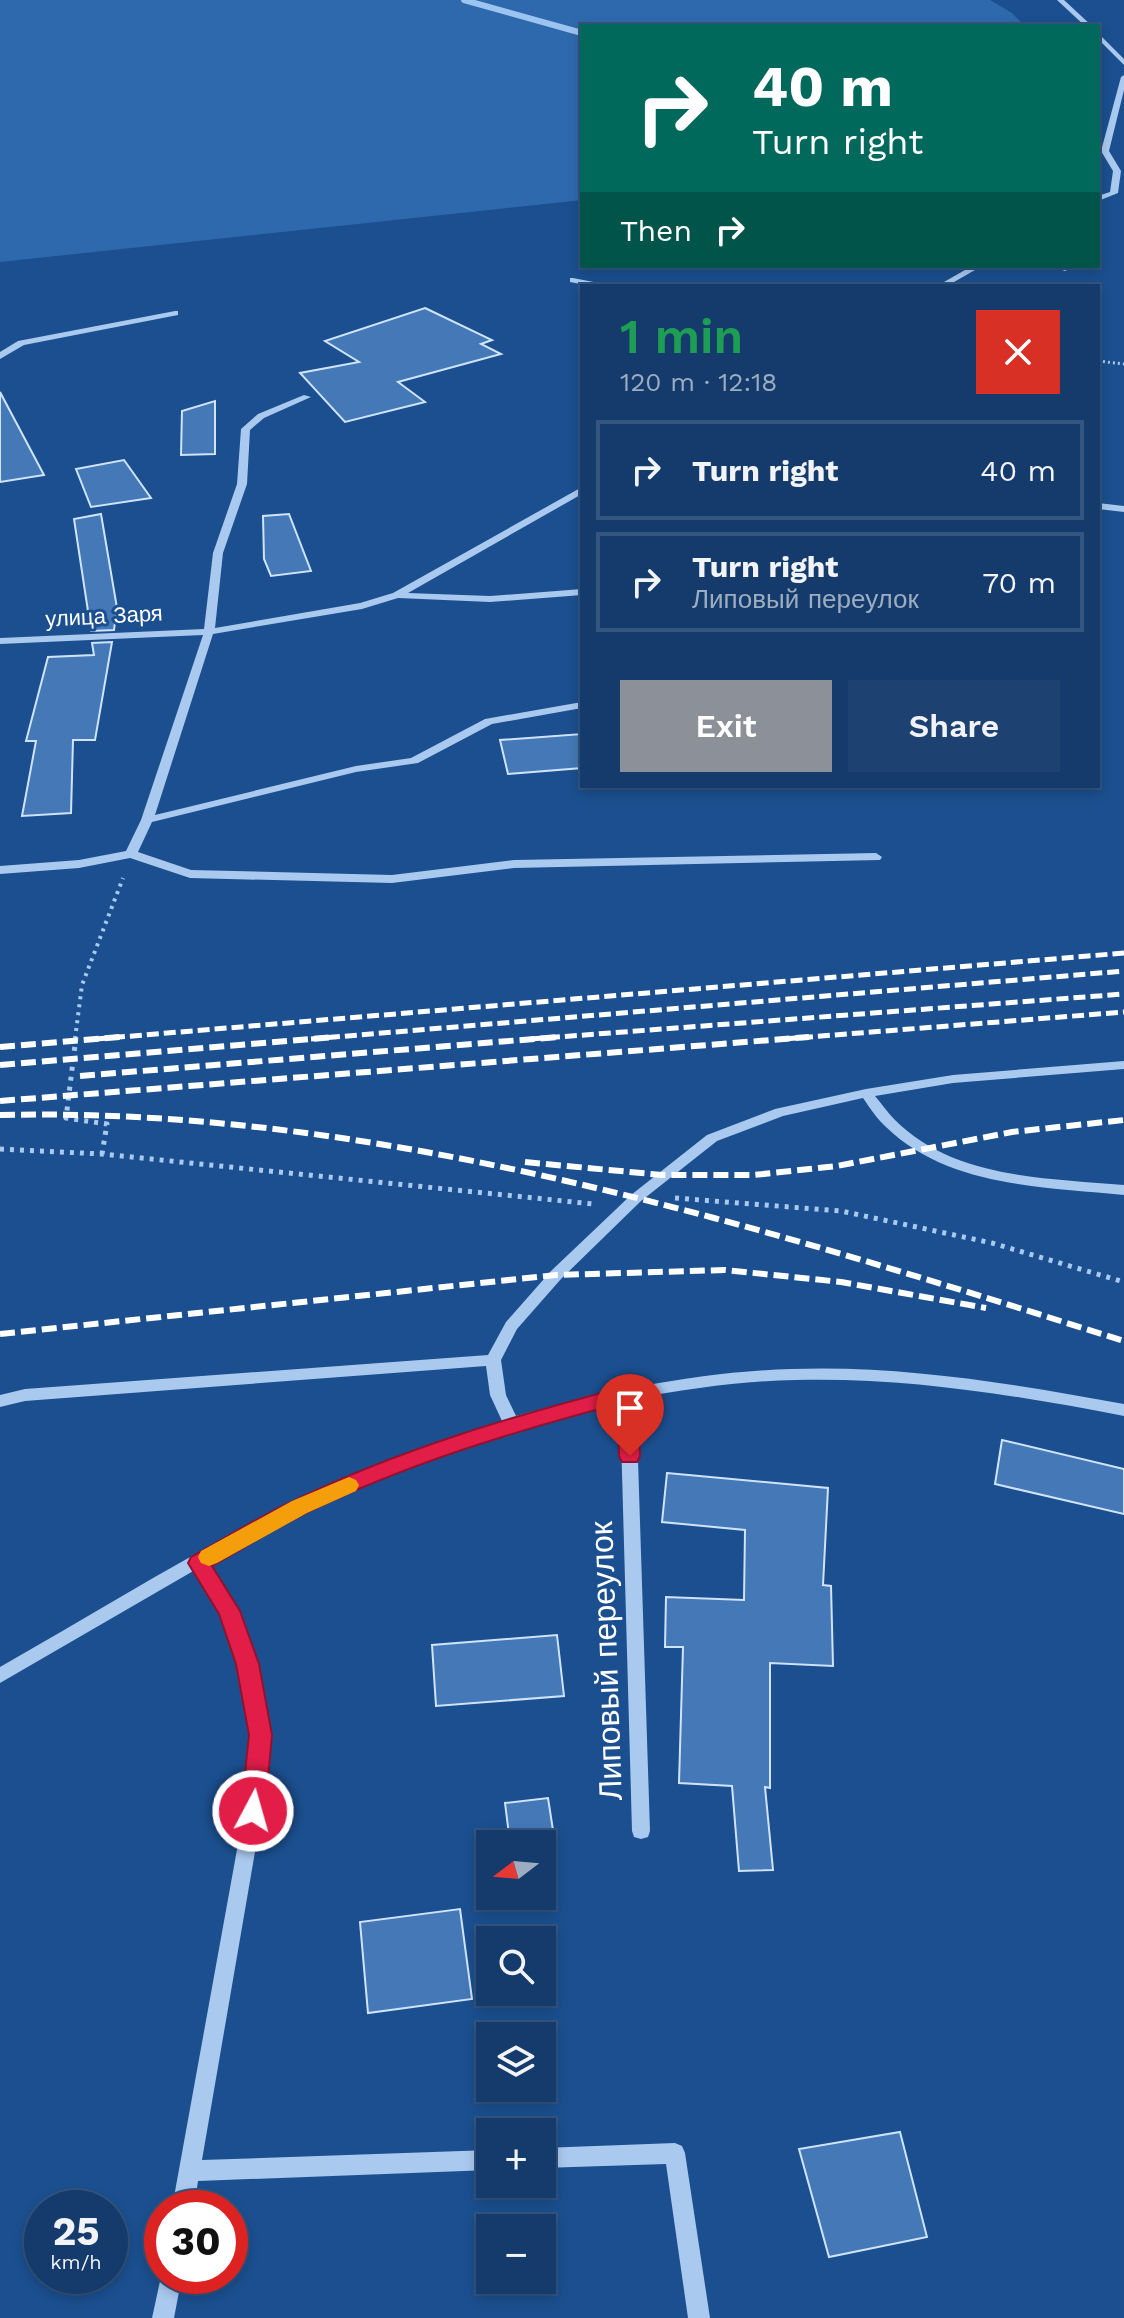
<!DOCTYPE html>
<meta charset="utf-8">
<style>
:root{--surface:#143b6b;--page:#1d4271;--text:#f1f3f6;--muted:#9dadc1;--line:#33557e;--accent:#8c9099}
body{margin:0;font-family:"Work Sans",sans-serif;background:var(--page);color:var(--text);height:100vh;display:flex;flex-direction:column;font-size:30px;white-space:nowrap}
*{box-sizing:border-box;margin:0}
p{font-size:26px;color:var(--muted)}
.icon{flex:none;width:44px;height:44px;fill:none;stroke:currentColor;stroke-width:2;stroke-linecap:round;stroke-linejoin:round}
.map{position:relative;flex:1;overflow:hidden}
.details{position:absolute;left:580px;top:284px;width:520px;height:504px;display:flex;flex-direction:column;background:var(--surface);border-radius:0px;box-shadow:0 4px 12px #0003,0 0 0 2px var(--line)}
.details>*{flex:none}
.top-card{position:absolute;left:580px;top:24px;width:520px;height:244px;border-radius:0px;box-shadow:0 4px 12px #0003,0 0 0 2px var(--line);background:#00695c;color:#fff;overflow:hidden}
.needle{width:52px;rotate:254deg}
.fabs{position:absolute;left:476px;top:1830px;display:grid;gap:16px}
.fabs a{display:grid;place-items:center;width:80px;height:80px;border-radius:0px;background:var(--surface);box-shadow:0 4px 12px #0003,0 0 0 2px var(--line);font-size:40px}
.speed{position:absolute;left:24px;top:2190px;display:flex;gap:16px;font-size:40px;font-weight:700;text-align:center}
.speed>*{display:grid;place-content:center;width:104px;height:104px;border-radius:50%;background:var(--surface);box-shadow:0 4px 12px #0003,0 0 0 2px var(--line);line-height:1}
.speed small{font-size:20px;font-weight:400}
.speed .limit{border:12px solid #d22;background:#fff;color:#111}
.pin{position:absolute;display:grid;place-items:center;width:68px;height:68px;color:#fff;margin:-82px -34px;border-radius:50% 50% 50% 0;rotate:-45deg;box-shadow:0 0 8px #0007}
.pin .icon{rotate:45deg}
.me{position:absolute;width:88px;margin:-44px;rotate:6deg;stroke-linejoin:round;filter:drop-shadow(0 0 6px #0008)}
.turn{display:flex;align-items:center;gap:28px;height:168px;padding:0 40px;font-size:36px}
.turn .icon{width:104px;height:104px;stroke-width:2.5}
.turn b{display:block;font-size:56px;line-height:68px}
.then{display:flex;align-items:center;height:76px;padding:0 40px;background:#0003;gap:16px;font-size:30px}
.round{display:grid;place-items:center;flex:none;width:84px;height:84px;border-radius:0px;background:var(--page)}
.overview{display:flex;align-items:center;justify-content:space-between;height:136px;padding:0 40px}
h1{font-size:48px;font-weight:600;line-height:60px;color:#1e9e55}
.primary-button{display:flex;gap:16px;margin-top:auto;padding:16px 40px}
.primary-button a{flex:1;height:92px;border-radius:0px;background:var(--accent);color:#fff;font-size:32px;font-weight:600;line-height:92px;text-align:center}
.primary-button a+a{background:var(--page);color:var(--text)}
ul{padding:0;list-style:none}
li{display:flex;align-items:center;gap:24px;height:100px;margin:0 16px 12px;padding:0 24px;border:4px solid var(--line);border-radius:0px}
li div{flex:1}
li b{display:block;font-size:30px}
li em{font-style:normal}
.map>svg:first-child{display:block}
.green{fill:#2e69ad}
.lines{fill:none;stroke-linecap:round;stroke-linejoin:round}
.stream{stroke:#9cc4f0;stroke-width:6}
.building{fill:#4478b7;stroke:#cfe3fa;stroke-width:2}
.path-far2{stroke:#a9c9ee;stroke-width:3;stroke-dasharray:2 3;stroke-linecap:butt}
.path-far1{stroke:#a9c9ee;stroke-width:4;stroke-dasharray:3 5;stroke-linecap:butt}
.path{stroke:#a9c9ee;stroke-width:5;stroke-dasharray:4 6;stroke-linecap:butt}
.minor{fill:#a9c9ee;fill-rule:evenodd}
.rail-far1{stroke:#fff;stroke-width:5;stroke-dasharray:12 5;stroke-linecap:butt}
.rail{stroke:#fff;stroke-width:6;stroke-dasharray:15 6;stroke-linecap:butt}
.route{fill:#e11d48;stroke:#92132f;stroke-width:2}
.slow{fill:#f59e0b}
.labels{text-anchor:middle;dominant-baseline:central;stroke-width:6;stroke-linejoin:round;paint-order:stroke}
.far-street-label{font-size:22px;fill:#fff;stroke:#1b4f8f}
.near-street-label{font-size:32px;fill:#fff;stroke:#1b4f8f}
</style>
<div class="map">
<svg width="1124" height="2318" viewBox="0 0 1124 2318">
<rect width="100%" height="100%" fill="#1b4f8f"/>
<path class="green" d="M 0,0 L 990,0 L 1012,13 L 1025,26 L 582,26 L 582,200 L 0,262 Z"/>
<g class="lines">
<path class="stream" d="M 464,0 L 582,33"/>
</g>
<g class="building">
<path d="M 425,308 L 492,340 L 481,344 L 501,354 L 398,382 L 425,402 L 345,422 L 300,373 L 359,362 L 325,341 Z"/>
<path d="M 0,392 L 44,475 L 0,482 Z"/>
<path d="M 215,401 L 215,454 L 181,455 L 182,411 Z"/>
<path d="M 124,460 L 151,498 L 91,507 L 76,469 Z"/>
<path d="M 101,514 L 117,608 L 114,630 L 91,631 L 74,519 Z"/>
<path d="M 289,514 L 311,571 L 271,576 L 264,559 L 263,516 Z"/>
<path d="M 112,642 L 95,740 L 73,740 L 71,813 L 22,816 L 36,741 L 26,741 L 48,657 L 94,655 L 92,643 Z"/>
<path d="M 582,734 L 582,768 L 508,774 L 500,740 Z"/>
<path d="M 1002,1440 L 1124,1469 L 1124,1514 L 995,1484 Z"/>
<path d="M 667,1473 L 828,1488 L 823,1585 L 831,1586 L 833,1666 L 770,1663 L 770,1788 L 765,1787 L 773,1870 L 739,1871 L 732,1786 L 679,1783 L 683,1647 L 665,1647 L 666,1597 L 744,1600 L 745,1530 L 662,1522 Z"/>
<path d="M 557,1635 L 564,1696 L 436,1706 L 432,1645 Z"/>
<path d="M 548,1798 L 553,1830 L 509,1835 L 505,1803 Z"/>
<path d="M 460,1909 L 472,1999 L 368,2013 L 360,1922 Z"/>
<path d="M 900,2132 L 927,2237 L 829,2257 L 799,2149 Z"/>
</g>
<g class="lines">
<path class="path-far2" d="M 1098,361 L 1124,364"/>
<path class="path-far1" d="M 75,1039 L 82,985 L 123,878"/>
<g class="path">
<path d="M 76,1037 L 66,1118 L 107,1124 L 102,1154"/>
<path d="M 0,1149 L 102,1154 L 593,1204"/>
<path d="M 675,1198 L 841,1211 L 992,1243 L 1124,1282"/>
</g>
<g class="minor">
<path d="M 1057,0 L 1064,0 L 1092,26 L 1085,26 Z"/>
<path d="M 1098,33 L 1124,59 L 1124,65 L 1098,39 Z"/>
<path d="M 1124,75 L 1124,90 L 1109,151 L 1121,171 L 1118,193 L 1098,201 L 1098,196 L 1110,192 L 1113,171 L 1101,151 L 1121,77 Z"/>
<path d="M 972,266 L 982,266 L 947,286 L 937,286 Z"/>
<path d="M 1050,266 L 1063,266 L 1069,269 L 1065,271 Z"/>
<path d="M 573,278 L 604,284 L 608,286 L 591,286 L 570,282 L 570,278 Z"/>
<path d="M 175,311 L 178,311 L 178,315 L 24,345 L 0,359 L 0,352 L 18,341 Z"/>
<path d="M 304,395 L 311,397 L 264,418 L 250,430 L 247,484 L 223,553 L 215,628 L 360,603 L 393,593 L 582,487 L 582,494 L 408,593 L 490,596 L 582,589 L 582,595 L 490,602 L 398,598 L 362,609 L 213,634 L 155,815 L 356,766 L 411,758 L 485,719 L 582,702 L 582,708 L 492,724 L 418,763 L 356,772 L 152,822 L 138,852 L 191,870 L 392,875 L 514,860 L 876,853 L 882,857 L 880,860 L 514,868 L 392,883 L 190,878 L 130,858 L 79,868 L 0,874 L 0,866 L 79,860 L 126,851 L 141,820 L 203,635 L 0,644 L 0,638 L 204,629 L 213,553 L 237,484 L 241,429 L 258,414 Z"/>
<path d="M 1098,503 L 1124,506 L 1124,512 L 1098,509 Z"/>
<path d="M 1124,1061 L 1124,1069 L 953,1083 L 875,1096 C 882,1104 888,1113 895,1120 C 954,1179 1046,1178 1124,1185 L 1124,1195 C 1043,1187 948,1187 886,1127 C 877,1119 870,1108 863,1098 L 783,1116 L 717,1141 L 641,1201 L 561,1279 L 517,1329 L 501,1360 L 506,1395 L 516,1416 C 606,1391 698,1372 791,1369 C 903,1365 1015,1384 1124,1404 L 1124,1416 C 1015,1395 906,1377 795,1380 C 741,1381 688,1389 636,1398 L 650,1831 L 648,1837 L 641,1839 L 634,1837 L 632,1831 L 620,1401 C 475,1434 338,1490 208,1563 L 238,1611 L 256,1664 L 270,1735 L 262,1811 L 202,2160 L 490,2150 L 490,2170 L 198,2181 L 194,2208 L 172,2208 L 244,1811 L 252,1735 L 238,1664 L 221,1613 L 195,1570 L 0,1683 L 0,1667 C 97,1612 192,1552 293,1503 C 361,1470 431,1444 502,1421 L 490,1395 L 486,1366 L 25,1401 L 0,1407 L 0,1395 L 25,1389 L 488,1355 L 506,1322 L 551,1271 L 631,1195 L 707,1135 L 775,1109 L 866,1089 L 953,1075 Z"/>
<path d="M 675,2143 L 682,2146 L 685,2153 L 710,2318 L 688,2318 L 666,2164 L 542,2168 L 542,2148 Z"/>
<path d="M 162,2272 L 162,2276 L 182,2276 L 174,2318 L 152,2318 Z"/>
</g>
<g class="rail-far1">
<path d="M 96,1039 L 1124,953"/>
<path d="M 311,1039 L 1124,971"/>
<path d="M 531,1039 L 1124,994"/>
<path d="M 784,1039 L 1124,1012"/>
</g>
<g class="rail">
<path d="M 0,1047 L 120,1037"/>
<path d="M 0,1065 L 335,1037"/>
<path d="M 80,1076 L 558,1037"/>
<path d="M 0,1101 L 809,1037"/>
<path d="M 0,1115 C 383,1106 762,1227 1124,1341"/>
<path d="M 525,1162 L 662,1175 L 754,1175 L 837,1166 L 1012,1132 L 1124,1120"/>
<path d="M 0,1334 L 556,1275 L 725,1270 L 841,1282 L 986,1308"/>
</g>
</g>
<path class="route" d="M 628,1386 L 635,1388 L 638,1394 L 640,1456 L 637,1462 L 622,1462 L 619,1456 L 618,1404 C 512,1432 407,1464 308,1512 C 275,1528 244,1548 212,1566 L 240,1611 L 259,1664 L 272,1735 L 265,1811 L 262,1819 L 253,1822 L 245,1819 L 241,1811 L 249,1735 L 236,1664 L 219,1614 L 188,1563 L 191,1557 C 225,1538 258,1517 293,1501 C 400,1449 513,1416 628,1386 Z"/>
<path class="slow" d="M 349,1477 L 356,1480 L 359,1485 L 356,1491 L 307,1513 L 217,1563 L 209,1566 L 201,1563 L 198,1557 L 201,1551 L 292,1501 Z"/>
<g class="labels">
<g class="far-street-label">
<text transform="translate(104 616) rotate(-3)">улица Заря</text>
</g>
<g class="near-street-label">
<text transform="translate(606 1661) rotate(-92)">Липовый переулок</text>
</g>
</g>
</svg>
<div class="fabs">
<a><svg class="needle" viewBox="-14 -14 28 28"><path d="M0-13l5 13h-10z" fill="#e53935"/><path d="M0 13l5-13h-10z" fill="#9dadc1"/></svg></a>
<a><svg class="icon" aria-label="search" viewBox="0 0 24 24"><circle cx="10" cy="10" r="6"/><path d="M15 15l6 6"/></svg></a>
<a><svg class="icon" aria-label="layers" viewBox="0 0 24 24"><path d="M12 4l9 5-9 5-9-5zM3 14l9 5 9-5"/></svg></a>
<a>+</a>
<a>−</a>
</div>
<div class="speed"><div>25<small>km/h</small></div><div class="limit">30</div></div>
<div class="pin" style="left:630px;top:1456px;background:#d93025"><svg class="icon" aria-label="arrive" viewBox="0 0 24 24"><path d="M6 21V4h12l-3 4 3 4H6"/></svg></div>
<svg class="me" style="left:253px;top:1811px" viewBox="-20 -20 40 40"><circle r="17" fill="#e11d48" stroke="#fff" stroke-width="3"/><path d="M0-11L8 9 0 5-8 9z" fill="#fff"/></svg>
<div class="top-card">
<div class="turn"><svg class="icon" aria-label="right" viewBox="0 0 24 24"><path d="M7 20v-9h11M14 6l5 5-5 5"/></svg><div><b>40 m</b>Turn right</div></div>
<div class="then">Then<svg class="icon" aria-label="right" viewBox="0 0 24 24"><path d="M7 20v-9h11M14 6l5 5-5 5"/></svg></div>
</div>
<section class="details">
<div class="overview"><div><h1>1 min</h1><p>120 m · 12:18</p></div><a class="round" style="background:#d93025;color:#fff"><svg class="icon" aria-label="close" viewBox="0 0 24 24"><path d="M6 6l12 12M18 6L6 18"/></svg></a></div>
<ul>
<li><svg class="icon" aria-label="right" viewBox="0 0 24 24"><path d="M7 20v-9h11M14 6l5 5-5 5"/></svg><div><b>Turn right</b></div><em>40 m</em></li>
<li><svg class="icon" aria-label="right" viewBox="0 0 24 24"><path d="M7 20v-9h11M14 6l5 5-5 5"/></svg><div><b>Turn right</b><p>Липовый переулок</p></div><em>70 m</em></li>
</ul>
<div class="primary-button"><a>Exit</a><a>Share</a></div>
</section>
</div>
